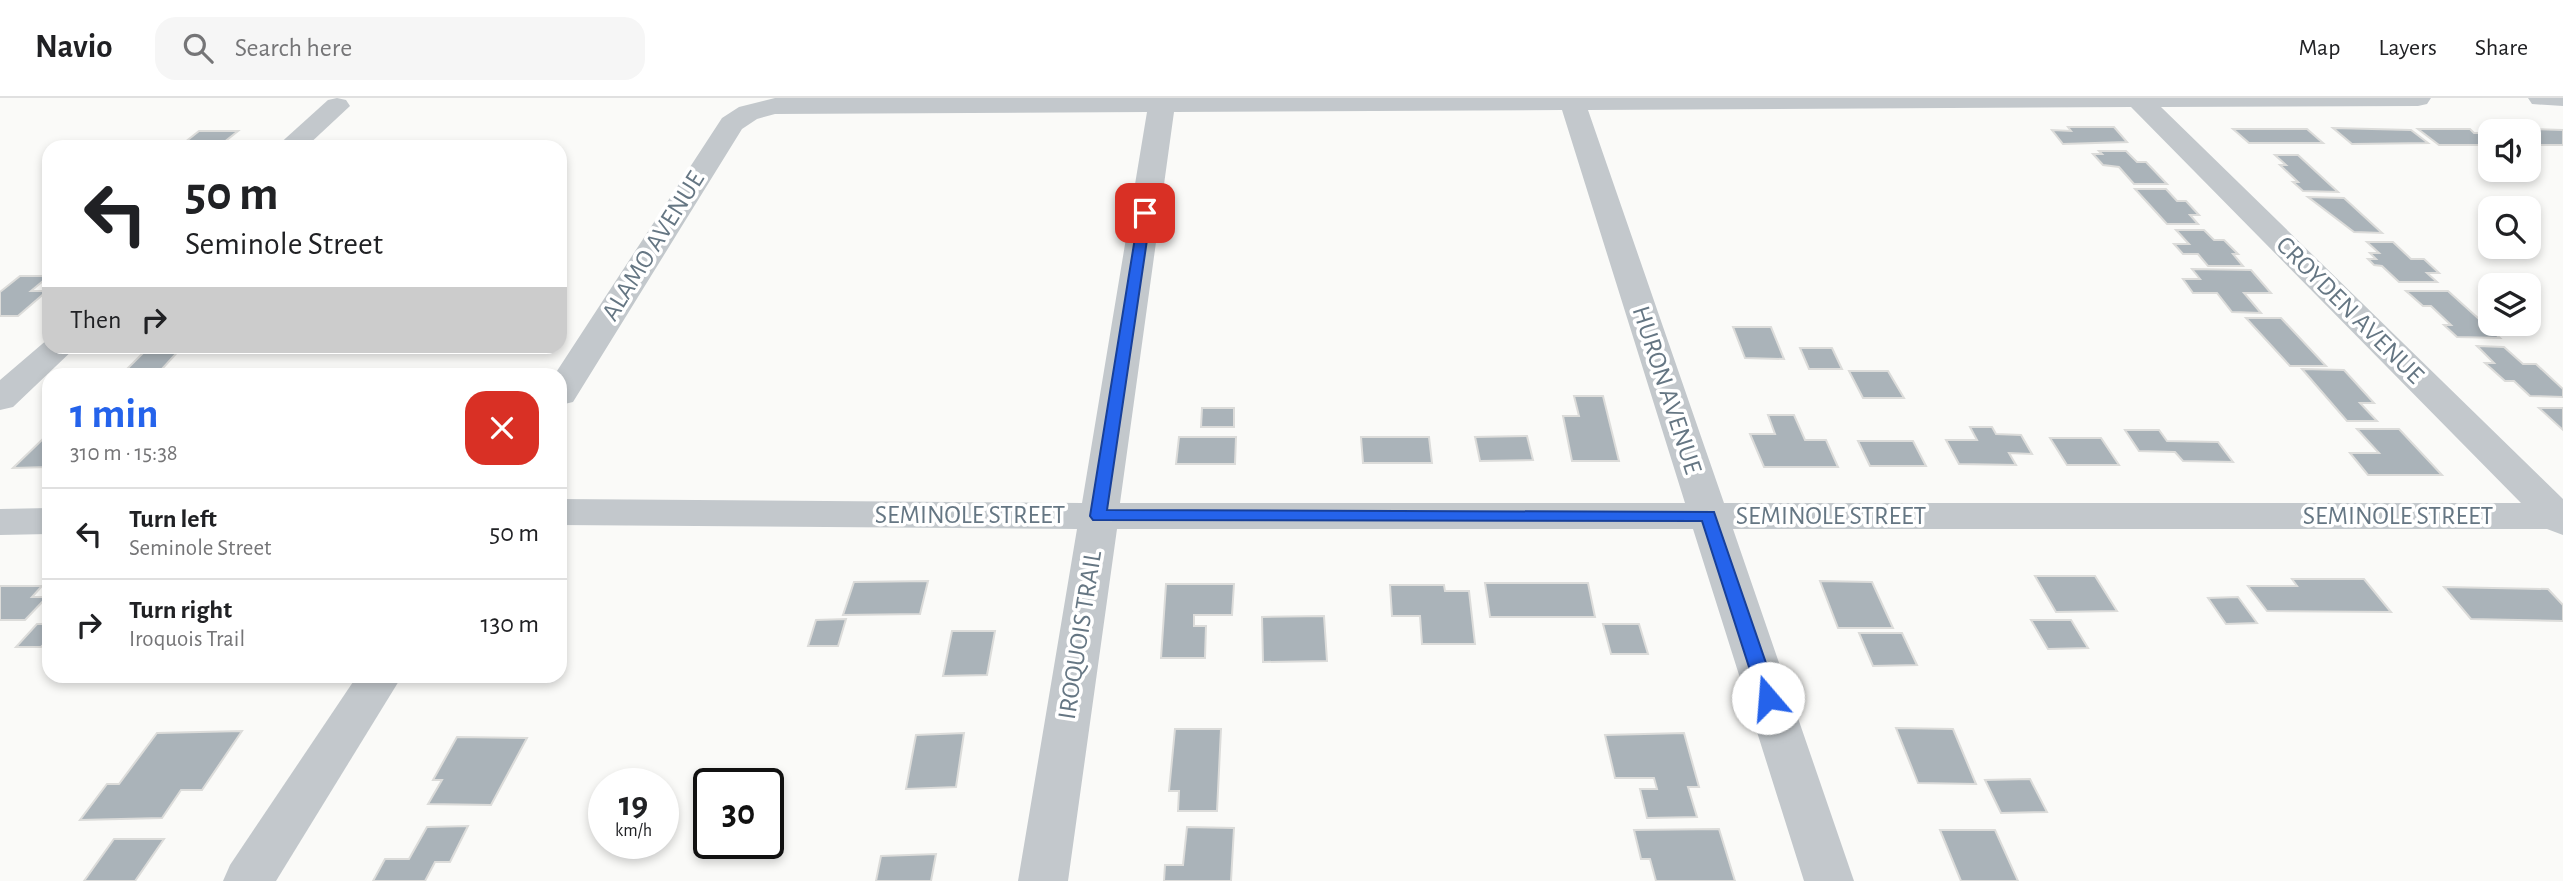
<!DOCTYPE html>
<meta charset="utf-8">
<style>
:root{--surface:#fff;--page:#f6f6f6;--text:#202124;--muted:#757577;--line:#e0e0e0;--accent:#2563eb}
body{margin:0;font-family:"Alegreya Sans",sans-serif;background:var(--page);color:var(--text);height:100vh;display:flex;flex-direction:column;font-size:26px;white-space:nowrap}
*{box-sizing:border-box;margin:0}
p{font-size:23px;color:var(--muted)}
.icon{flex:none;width:38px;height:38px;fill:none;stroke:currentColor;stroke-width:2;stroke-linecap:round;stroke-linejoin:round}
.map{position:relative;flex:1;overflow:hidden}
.panel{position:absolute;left:42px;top:270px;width:525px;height:315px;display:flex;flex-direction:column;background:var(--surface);border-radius:21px;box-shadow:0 4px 10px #0003}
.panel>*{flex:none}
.banner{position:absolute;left:42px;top:42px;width:525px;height:214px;border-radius:21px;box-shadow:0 4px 10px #0003;background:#fff;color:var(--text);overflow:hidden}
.controls{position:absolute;left:2478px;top:21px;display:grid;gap:14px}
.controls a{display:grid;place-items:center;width:63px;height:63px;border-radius:14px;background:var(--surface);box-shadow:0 4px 10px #0003;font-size:35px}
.speed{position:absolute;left:588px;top:670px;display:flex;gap:14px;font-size:35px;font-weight:700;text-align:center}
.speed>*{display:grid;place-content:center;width:91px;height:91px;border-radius:50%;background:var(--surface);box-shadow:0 4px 10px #0003;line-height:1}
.speed small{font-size:18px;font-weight:400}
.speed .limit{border:4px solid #111;border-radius:10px;background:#fff;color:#111}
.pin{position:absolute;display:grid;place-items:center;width:60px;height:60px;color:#fff;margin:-30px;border-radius:14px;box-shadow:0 4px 10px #0006}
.me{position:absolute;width:77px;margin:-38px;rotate:342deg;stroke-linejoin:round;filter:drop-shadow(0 0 5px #0008)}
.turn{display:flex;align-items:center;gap:24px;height:147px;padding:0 28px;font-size:32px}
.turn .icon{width:91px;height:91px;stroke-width:2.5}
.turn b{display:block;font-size:49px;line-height:60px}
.then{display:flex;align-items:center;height:66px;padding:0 28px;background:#0003;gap:14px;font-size:26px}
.round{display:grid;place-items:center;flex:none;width:74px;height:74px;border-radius:21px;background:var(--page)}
.overview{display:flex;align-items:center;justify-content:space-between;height:119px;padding:0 28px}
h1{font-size:42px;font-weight:700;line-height:52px;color:var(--accent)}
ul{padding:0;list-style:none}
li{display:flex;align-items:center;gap:21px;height:91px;padding:0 28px;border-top:2px solid var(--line)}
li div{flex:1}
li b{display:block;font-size:26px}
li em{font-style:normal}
header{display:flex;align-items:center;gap:42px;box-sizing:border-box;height:98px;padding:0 35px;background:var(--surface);border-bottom:2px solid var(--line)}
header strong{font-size:33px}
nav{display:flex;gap:38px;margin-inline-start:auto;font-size:24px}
.search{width:490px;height:63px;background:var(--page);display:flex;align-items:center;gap:18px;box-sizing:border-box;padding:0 24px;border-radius:21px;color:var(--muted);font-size:26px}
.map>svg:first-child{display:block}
.building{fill:#aab3b9;stroke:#dcdcda;stroke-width:2}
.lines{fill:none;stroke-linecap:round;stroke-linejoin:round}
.minor{fill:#c3c8cc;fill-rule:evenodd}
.route{fill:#2563eb;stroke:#184099;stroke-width:2}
.labels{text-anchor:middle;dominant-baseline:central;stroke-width:7;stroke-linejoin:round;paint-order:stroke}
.street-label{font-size:26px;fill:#657683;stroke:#fff}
</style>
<header>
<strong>Navio</strong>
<div class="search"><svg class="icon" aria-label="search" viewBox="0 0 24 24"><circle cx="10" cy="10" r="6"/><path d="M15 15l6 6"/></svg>Search here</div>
<nav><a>Map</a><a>Layers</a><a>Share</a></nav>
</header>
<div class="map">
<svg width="2563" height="783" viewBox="0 0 2563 783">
<rect width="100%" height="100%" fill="#fafaf8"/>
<g class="building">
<path d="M 2068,29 L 2114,29 L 2127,44 L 2063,46 L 2052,32 L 2071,33 Z"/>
<path d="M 2333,30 L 2411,32 L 2428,45 L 2352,46 Z"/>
<path d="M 2496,30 L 2563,32 L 2563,47 L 2529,47 L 2529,33 L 2501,33 Z"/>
<path d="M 2233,31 L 2307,31 L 2323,45 L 2249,45 Z"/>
<path d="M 2418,31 L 2470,31 L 2474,35 L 2490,35 L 2490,47 L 2439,47 Z"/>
<path d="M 199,33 L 238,33 L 218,49 L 179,49 Z"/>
<path d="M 2099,53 L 2126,53 L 2137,64 L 2146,64 L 2167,86 L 2134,86 L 2119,69 L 2103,67 L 2093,56 L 2102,56 Z"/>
<path d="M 2275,57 L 2298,57 L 2338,94 L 2303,93 L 2293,84 L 2298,84 L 2280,67 L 2286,67 Z"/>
<path d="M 2135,91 L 2166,91 L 2177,103 L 2186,103 L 2199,117 L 2190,117 L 2198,126 L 2167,126 Z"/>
<path d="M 2308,99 L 2344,100 L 2382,135 L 2354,134 Z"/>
<path d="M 2176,132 L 2204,132 L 2214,142 L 2224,142 L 2238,156 L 2233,156 L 2243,168 L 2208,168 L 2198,156 L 2183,156 L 2174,146 L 2189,146 Z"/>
<path d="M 2367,144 L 2393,144 L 2411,161 L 2424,161 L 2439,175 L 2427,175 L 2437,184 L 2399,184 L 2382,168 L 2374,167 L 2368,161 L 2376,161 L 2370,155 L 2379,155 Z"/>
<path d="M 2192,171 L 2251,172 L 2271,195 L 2244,195 L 2261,215 L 2232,214 L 2217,195 L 2193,195 L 2183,181 L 2200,181 Z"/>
<path d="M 20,178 L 49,178 L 31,193 L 47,193 L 18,218 L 0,218 L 0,194 Z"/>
<path d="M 2406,193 L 2448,193 L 2500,240 L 2457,239 L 2444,227 L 2451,227 L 2431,208 L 2423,208 Z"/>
<path d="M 2246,220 L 2281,220 L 2326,268 L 2290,268 Z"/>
<path d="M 1733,229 L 1771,229 L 1784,261 L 1745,260 Z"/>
<path d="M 150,248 L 183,248 L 162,271 L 127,271 Z"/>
<path d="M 2477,248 L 2504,249 L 2523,266 L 2536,266 L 2563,291 L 2563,299 L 2530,298 L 2514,283 L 2505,283 L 2485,265 L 2494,265 Z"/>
<path d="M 1800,250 L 1832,250 L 1842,271 L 1809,271 Z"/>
<path d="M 2302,271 L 2344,272 L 2374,305 L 2360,305 L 2377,323 L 2347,323 Z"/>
<path d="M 1849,273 L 1888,273 L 1904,300 L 1863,300 Z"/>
<path d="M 1574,298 L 1603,298 L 1619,363 L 1572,363 L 1563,318 L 1579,318 Z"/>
<path d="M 1202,310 L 1234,310 L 1234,329 L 1201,329 Z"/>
<path d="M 2539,310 L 2563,310 L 2563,332 Z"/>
<path d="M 1768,317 L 1794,317 L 1805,342 L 1826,342 L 1838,369 L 1764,369 L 1750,336 L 1775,336 Z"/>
<path d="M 1970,329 L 1992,329 L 1996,336 L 2021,337 L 2032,356 L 2009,355 L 2016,367 L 1959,366 L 1946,342 L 1977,342 Z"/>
<path d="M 2357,331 L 2399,331 L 2442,377 L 2368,377 L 2350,355 L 2379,355 Z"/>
<path d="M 2125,332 L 2159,332 L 2167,343 L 2218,344 L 2233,364 L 2183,363 L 2175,354 L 2139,353 Z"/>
<path d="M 47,337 L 49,337 L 49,369 L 13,370 Z"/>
<path d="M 1527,338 L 1533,362 L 1480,363 L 1475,339 Z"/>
<path d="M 1179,339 L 1236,339 L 1235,366 L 1176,366 Z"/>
<path d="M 1361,339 L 1429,339 L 1432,365 L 1363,365 Z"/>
<path d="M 2050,340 L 2101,340 L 2119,367 L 2067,367 Z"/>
<path d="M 1858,343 L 1913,343 L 1926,368 L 1870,368 Z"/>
<path d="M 2035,478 L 2095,478 L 2117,513 L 2056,514 Z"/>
<path d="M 2292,481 L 2364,481 L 2391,514 L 2267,513 L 2248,488 L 2297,488 Z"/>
<path d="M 928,483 L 920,516 L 843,517 L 854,484 Z"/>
<path d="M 1820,483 L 1872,484 L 1893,530 L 1838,530 Z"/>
<path d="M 1485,485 L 1588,485 L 1595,519 L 1490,519 Z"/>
<path d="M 1166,486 L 1234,486 L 1232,517 L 1194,517 L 1194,528 L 1206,528 L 1205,560 L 1161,560 Z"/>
<path d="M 1390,487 L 1444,487 L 1445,493 L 1469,493 L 1475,546 L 1422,546 L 1420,518 L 1392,518 Z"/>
<path d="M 0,488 L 42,488 L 32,499 L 47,499 L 25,522 L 0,522 Z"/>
<path d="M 2444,489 L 2548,491 L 2563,507 L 2563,523 L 2471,521 Z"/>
<path d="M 2238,499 L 2257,525 L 2226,526 L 2208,500 Z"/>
<path d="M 1324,518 L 1327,563 L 1263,564 L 1262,519 Z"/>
<path d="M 846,521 L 838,548 L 808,548 L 816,522 Z"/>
<path d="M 2031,522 L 2071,522 L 2088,550 L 2048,551 Z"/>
<path d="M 37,526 L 49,526 L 49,541 L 41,549 L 16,549 Z"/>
<path d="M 1603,526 L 1639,526 L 1648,556 L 1611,556 Z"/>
<path d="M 952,533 L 995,533 L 987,577 L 943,578 Z"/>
<path d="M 1859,535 L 1902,535 L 1917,567 L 1873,568 Z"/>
<path d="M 1896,630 L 1953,631 L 1976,686 L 1918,685 Z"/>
<path d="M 1175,631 L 1221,631 L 1217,713 L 1178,713 L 1179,693 L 1169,693 Z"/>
<path d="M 242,633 L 202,692 L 181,692 L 162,720 L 80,722 L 107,686 L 119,686 L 157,635 Z"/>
<path d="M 964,635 L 956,689 L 906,691 L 916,637 Z"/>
<path d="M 1684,635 L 1699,689 L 1688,689 L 1697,719 L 1647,720 L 1640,691 L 1657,691 L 1654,680 L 1615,680 L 1605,637 Z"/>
<path d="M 457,639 L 527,640 L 491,707 L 428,706 L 442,682 L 433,682 Z"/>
<path d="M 2030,681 L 2047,714 L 2001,715 L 1985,682 Z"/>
<path d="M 468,728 L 450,764 L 435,764 L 425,783 L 373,783 L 385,761 L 409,761 L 427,729 Z"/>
<path d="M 1187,729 L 1234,730 L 1231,783 L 1164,783 L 1165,767 L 1183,767 Z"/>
<path d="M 1719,731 L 1735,783 L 1656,783 L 1650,761 L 1641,761 L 1634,732 Z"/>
<path d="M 1940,732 L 1995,732 L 2018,783 L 1961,783 Z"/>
<path d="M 114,741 L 164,741 L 135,783 L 84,783 Z"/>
<path d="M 936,756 L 931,783 L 876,783 L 881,758 Z"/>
</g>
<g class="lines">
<g class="minor">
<path d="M 337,0 L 346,2 L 350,8 L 306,49 L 276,49 L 328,2 Z"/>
<path d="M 775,0 L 2431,0 L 2427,6 L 2418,8 L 2161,9 L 2563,401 L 2563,437 L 2547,431 L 1733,431 L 1854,783 L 1804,783 L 1693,431 L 1117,431 L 1068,783 L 1018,783 L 1077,431 L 560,427 L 560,401 L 1082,405 L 1147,14 L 775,16 L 757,21 L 742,31 L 573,304 L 560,307 L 560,276 L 555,276 L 722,20 L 739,9 ZM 2131,9 L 2521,405 L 1724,405 L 1588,12 ZM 1562,12 L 1685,405 L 1120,405 L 1174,14 Z"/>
<path d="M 2528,0 L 2563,0 L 2563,8 L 2532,6 Z"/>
<path d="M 48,241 L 49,248 L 77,248 L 13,309 L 0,312 L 0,282 Z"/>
<path d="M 49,410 L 49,436 L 0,437 L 0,411 Z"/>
<path d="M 357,578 L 402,578 L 276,783 L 223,783 L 230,767 Z"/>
</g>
</g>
<path class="route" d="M 1145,111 L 1151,115 L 1107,412 L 1714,414 L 1778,600 L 1775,605 L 1762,605 L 1759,600 L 1702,423 L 1093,422 L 1090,418 L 1139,115 Z"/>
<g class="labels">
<g class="street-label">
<text transform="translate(653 148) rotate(-58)">ALAMO AVENUE</text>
<text transform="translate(2350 212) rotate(45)">CROYDEN AVENUE</text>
<text transform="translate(1667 292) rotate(72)">HURON AVENUE</text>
<text x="970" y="417">SEMINOLE STREET</text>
<text x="1831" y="418">SEMINOLE STREET</text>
<text x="2398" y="418">SEMINOLE STREET</text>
<text transform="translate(1080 537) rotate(-81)">IROQUOIS TRAIL</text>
</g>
</g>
</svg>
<div class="controls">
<a><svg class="icon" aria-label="sound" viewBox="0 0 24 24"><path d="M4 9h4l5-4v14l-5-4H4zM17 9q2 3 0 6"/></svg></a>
<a><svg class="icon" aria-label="search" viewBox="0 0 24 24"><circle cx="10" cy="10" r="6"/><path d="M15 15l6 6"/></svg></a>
<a><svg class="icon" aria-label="layers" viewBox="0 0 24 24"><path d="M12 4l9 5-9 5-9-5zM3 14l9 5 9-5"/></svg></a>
</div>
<div class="speed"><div>19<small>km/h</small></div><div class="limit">30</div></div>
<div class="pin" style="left:1145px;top:115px;background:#d93025"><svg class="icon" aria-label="arrive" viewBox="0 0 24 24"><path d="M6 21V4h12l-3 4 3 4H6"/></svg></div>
<svg class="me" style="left:1768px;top:600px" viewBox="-20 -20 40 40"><circle r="19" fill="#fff"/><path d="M0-13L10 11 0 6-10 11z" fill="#2563eb"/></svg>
<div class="banner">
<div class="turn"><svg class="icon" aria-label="left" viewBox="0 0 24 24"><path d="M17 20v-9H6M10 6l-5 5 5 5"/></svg><div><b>50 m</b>Seminole Street</div></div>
<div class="then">Then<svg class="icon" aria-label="right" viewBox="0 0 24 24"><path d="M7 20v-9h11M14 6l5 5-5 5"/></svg></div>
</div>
<section class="panel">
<div class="overview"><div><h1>1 min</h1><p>310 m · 15:38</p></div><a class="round" style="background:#d93025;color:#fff"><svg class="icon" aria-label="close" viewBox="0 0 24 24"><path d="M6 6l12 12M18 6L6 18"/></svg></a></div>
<ul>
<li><svg class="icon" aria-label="left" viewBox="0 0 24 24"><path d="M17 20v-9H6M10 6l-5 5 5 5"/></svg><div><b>Turn left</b><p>Seminole Street</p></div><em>50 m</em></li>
<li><svg class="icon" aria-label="right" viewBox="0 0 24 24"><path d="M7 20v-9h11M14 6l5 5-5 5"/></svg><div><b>Turn right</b><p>Iroquois Trail</p></div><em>130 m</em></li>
</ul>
</section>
</div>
